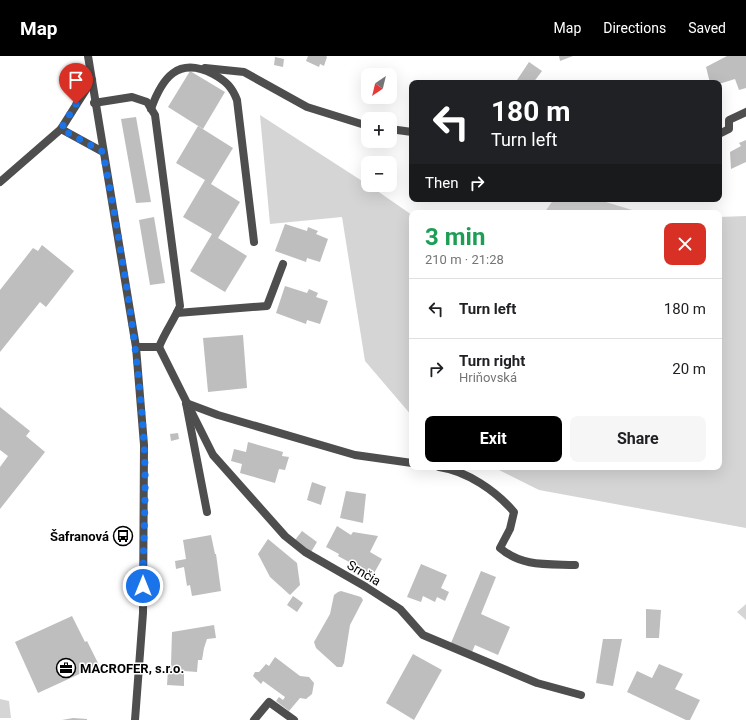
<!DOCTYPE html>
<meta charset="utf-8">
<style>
:root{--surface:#fff;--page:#f6f6f6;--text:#202124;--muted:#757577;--line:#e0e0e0;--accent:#000}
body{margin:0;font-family:Roboto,sans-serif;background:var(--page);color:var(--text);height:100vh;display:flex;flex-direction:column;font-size:15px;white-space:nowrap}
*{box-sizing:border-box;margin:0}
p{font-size:13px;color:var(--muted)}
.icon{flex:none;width:22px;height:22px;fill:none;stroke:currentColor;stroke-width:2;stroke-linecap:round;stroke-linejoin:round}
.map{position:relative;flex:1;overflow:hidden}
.details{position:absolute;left:409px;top:154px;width:313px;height:260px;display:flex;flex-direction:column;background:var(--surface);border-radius:8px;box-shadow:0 4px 16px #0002}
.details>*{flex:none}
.banner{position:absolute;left:409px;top:24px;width:313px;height:122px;border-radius:8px;box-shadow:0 4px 16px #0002;background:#202124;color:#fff;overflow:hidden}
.needle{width:26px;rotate:215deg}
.tools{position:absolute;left:361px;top:12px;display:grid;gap:8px}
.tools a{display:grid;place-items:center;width:36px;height:36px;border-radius:8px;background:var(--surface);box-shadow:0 4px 16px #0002;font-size:20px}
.pin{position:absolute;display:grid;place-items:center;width:34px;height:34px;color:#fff;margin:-41px -17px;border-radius:50% 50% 50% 0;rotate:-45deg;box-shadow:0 0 4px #0007}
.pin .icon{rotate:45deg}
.me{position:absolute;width:44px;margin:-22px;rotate:0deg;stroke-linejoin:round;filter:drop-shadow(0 0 3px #0008)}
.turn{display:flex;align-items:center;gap:14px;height:84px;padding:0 16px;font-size:18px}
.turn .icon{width:52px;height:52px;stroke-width:2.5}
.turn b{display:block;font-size:28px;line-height:34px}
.then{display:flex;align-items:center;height:38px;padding:0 16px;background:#0003;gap:8px;font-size:15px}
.round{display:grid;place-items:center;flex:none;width:42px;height:42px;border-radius:8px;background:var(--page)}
.headline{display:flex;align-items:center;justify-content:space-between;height:68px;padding:0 16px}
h1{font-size:24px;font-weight:700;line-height:30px;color:#1e9e55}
.cta{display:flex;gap:8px;margin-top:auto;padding:8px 16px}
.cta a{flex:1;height:46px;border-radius:8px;background:var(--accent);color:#fff;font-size:16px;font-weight:700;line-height:46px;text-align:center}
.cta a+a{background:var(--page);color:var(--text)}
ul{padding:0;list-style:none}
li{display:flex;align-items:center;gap:12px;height:60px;padding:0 16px;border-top:1px solid var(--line)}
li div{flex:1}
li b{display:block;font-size:15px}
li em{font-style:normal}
header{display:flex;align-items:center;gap:24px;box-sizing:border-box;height:56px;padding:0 20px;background:var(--accent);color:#fff}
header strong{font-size:19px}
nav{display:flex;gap:22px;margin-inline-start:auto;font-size:14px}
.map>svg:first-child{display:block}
.green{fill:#d5d5d5}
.building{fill:#bebebe}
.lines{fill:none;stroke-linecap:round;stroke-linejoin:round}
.lane{stroke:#4e4e4e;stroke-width:8}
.street{stroke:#4e4e4e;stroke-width:8}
.route{stroke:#1a73e8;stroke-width:7;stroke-dasharray:0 12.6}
.labels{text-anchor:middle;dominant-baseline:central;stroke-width:3;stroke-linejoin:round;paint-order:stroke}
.poi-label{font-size:13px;font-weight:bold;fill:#000;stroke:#fff;text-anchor:end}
.street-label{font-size:13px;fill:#000;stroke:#fff}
</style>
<header>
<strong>Map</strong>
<nav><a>Map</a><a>Directions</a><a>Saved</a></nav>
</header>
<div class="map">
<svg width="746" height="664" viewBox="0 0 746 664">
<rect width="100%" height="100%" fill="#fff"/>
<g class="green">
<path d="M 260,59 L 373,132 L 412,159 L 412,360 L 365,305 L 342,161 L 270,168 Z"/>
<path d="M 554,143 L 596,143 L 642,157 L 544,157 Z"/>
<path d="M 746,160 L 746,472 L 539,434 L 493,411 L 719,411 L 719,161 Z"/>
<path d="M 746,548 L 746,564 L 737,556 Z"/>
<path d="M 0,643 L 9,645 L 11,662 L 0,662 Z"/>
</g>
<g class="building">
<path d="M 308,0 L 326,0 L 327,1 L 324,10 L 320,8 L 319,11 L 306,5 Z"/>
<path d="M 559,0 L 573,0 L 560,5 Z"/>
<path d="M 727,0 L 746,0 L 746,32 L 739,34 L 735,23 L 719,28 L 710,27 L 706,11 Z"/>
<path d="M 275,1 L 284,3 L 283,11 L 274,9 Z"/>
<path d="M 529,6 L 542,15 L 533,27 L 515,27 Z"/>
<path d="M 190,15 L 225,36 L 203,73 L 168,51 Z"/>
<path d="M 136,61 L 151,146 L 136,147 L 121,63 Z"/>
<path d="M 198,70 L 233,92 L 211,128 L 240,146 L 218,182 L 247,200 L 225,236 L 190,215 L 212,178 L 183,161 L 205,124 L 176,107 Z"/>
<path d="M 746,84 L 746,106 L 731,113 L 730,96 L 741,90 L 739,87 Z"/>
<path d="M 154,161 L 165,227 L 150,229 L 139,164 Z"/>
<path d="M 285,168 L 307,175 L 308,171 L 318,175 L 316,178 L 328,183 L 320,206 L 307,202 L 306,206 L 275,195 Z"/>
<path d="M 42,189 L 74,215 L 46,251 L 40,246 L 0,296 L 0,234 L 33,192 L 38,195 Z"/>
<path d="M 285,230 L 307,237 L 309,233 L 318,237 L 316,241 L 328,245 L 320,268 L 307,264 L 306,268 L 276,257 Z"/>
<path d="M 243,279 L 247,332 L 208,336 L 203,282 Z"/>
<path d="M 0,351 L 30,375 L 26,380 L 45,396 L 0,453 L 0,411 L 8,400 L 0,394 Z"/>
<path d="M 178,377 L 179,383 L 171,385 L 170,378 Z"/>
<path d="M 248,386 L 283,396 L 282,400 L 289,401 L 285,414 L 279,413 L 275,427 L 240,417 L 242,408 L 231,405 L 234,393 L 246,396 Z"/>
<path d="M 312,426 L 326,431 L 321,449 L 307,444 Z"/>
<path d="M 346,435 L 366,438 L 363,467 L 340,462 Z"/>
<path d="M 337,470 L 351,479 L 353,476 L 378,480 L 370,496 L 382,503 L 373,519 L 338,500 L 339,498 L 326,491 Z"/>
<path d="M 302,475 L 317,486 L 311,496 L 295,484 Z"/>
<path d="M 211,479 L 215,498 L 216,498 L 221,535 L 192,540 L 190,529 L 187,530 L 184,511 L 176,513 L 175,505 L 186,503 L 183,484 Z"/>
<path d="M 268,483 L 297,507 L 300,529 L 290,539 L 270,521 L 258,498 Z"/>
<path d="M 421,508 L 447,519 L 441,532 L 449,536 L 445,545 L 437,541 L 435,546 L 423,540 L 421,546 L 407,541 Z"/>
<path d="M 481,515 L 496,521 L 481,558 L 510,571 L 498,599 L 475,589 L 472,596 L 451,587 Z"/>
<path d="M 341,535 L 361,541 L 363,544 L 350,569 L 344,607 L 342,611 L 337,611 L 316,592 L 314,586 L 330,558 L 334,539 L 338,536 Z"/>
<path d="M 293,540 L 303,547 L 297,556 L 287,549 Z"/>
<path d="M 646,553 L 661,554 L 659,582 L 646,582 Z"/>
<path d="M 72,560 L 85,586 L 87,585 L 99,609 L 38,637 L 15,586 Z"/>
<path d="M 214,569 L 216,582 L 207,583 L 204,592 L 202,604 L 198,604 L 197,616 L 184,615 L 184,630 L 167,629 L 168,614 L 171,609 L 172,576 Z"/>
<path d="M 603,583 L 622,583 L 613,630 L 596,627 Z"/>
<path d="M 413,598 L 442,614 L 414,664 L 386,647 Z"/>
<path d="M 275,601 L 300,620 L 309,621 L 314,627 L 312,638 L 306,643 L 300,642 L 289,655 L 276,645 L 279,641 L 283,644 L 285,641 L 263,625 L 261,628 L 253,620 L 255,616 L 259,616 L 266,608 L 269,610 Z"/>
<path d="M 659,608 L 683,618 L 675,633 L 700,644 L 690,664 L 686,664 L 627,636 L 637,615 L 652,622 Z"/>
<path d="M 73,662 L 87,663 L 87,664 L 62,664 Z"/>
</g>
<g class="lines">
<g class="lane">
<path d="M 205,12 L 244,16 L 307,51 L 368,70"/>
<path d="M 94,47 L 132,41 L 147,46 L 155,59 L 180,250 C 174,264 165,276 159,291"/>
<path d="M 151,53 C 162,22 178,0 213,18 C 226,25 232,31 237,44 L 254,186"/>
<path d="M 390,73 L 412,76"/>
<path d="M 719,78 L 729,73 L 729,64 L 746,56"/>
<path d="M 177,257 L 267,250 L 283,208"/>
<path d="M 186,347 L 207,456"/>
</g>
<g class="street">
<path d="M 88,0 L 136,291 L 144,389 L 143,557 L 135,664"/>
<path d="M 61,73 L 103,96"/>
<path d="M 0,126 L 61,73 L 92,24"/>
<path d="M 136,291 L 159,291 L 213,399 L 285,480 L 305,496 L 366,531 L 400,553 L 423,579 L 537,627 L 581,639"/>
<path d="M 186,347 L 218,359 L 355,399 L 412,407"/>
<path d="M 439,411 C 467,415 496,435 514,456 L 510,473 L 500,492 C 522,511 547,508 575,509"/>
<path d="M 254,664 L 269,646 L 294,664"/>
</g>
</g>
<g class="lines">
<path class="route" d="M 76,48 L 61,73 L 103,96 C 121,192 138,289 144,387 C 147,434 143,483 143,530"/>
</g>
<defs>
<symbol id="bus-ring" viewBox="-11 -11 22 22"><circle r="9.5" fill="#fff" stroke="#000" stroke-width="1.5"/><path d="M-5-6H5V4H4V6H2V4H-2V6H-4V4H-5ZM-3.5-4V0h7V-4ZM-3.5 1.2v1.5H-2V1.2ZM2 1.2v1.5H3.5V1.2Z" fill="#000"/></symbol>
<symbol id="office-ring" viewBox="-11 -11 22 22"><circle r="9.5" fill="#fff" stroke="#000" stroke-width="1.5"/><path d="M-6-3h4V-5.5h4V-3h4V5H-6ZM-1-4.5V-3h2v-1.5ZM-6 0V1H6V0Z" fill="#000"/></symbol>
</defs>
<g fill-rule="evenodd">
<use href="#bus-ring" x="112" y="469" width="22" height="22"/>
<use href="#office-ring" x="55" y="601" width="22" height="22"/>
</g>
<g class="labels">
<g class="poi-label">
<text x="109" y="480">Šafranová</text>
<text x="80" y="612" text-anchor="start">MACROFER, s.r.o.</text>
</g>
<g class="street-label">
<text transform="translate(364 517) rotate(31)">Srnčia</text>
</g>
</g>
</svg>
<div class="tools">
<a><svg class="needle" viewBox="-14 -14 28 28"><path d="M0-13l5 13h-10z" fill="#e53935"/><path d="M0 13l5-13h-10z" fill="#757577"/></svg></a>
<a>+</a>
<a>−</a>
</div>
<div class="pin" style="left:76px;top:48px;background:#d93025"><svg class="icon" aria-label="arrive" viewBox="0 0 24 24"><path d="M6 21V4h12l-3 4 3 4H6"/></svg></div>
<svg class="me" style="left:143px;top:530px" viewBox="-20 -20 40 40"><circle r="17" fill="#1a73e8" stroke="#fff" stroke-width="3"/><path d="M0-11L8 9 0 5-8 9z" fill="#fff"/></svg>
<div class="banner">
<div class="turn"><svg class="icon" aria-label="left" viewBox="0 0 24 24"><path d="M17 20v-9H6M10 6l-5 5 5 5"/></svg><div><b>180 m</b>Turn left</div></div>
<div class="then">Then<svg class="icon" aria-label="right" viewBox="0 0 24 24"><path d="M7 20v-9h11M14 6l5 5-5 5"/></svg></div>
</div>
<section class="details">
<div class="headline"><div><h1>3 min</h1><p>210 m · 21:28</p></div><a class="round" style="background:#d93025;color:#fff"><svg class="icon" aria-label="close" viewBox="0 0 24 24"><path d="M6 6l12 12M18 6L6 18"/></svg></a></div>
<ul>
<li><svg class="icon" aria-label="left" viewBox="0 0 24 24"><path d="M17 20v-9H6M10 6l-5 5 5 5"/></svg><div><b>Turn left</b></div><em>180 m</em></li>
<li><svg class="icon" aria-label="right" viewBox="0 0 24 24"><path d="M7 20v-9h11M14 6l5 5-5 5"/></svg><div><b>Turn right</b><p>Hriňovská</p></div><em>20 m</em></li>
</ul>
<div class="cta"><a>Exit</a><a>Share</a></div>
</section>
</div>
